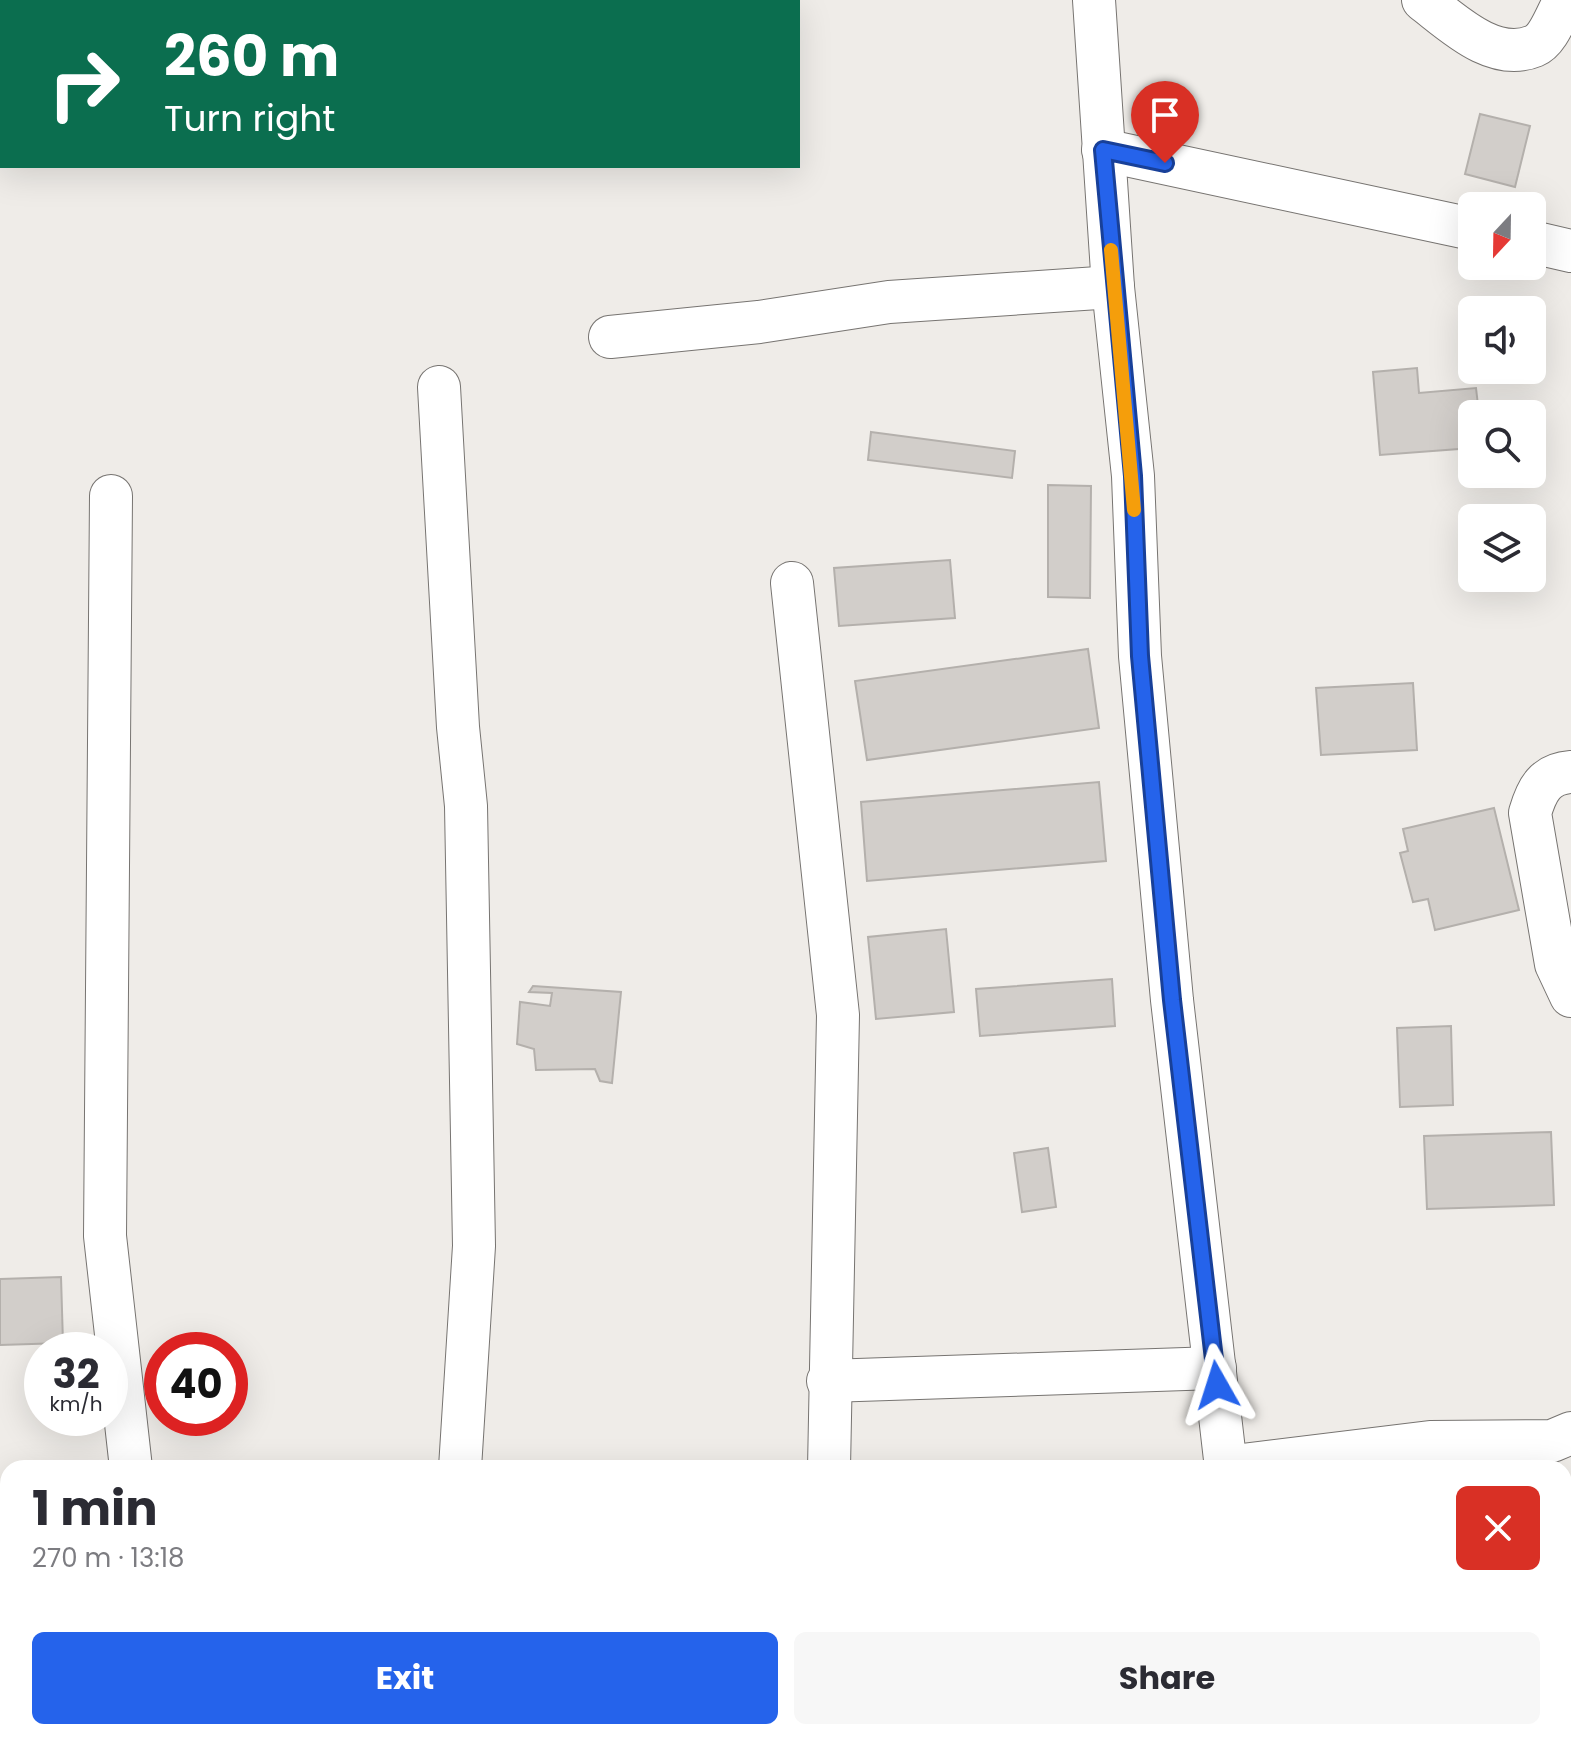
<!DOCTYPE html>
<meta charset="utf-8">
<style>
:root{--surface:#fff;--page:#f7f7f7;--text:#2b2b33;--muted:#7c7c81;--accent:#2563eb}
body{margin:0;font-family:Poppins,sans-serif;background:var(--page);color:var(--text);height:100vh;display:flex;flex-direction:column;font-size:30px;white-space:nowrap}
*{box-sizing:border-box;margin:0}
p{font-size:26px;color:var(--muted)}
.icon{flex:none;width:44px;height:44px;fill:none;stroke:currentColor;stroke-width:2;stroke-linecap:round;stroke-linejoin:round}
.map{position:relative;flex:1;overflow:hidden}
.drawer{position:absolute;left:0px;top:1460px;width:1572px;height:280px;display:flex;flex-direction:column;background:var(--surface);border-radius:24px 24px 0 0;box-shadow:0 8px 32px #0002}
.drawer>*{flex:none}
.hud{position:absolute;left:0px;top:0px;width:800px;height:168px;box-shadow:0 8px 32px #0002;background:#0b6e4f;color:#fff;overflow:hidden}
.needle{width:52px;rotate:202deg}
.tools{position:absolute;left:1458px;top:192px;display:grid;gap:16px}
.tools a{display:grid;place-items:center;width:88px;height:88px;border-radius:12px;background:var(--surface);box-shadow:0 8px 32px #0002;font-size:40px}
.speed{position:absolute;left:24px;top:1332px;display:flex;gap:16px;font-size:40px;font-weight:700;text-align:center}
.speed>*{display:grid;place-content:center;width:104px;height:104px;border-radius:50%;background:var(--surface);box-shadow:0 8px 32px #0002;line-height:1}
.speed small{font-size:20px;font-weight:400}
.speed .limit{border:12px solid #d22;background:#fff;color:#111}
.pin{position:absolute;display:grid;place-items:center;width:68px;height:68px;color:#fff;margin:-82px -34px;border-radius:50% 50% 50% 0;rotate:-45deg;box-shadow:0 0 8px #0007}
.pin .icon{rotate:45deg}
.me{position:absolute;width:88px;margin:-44px;rotate:354deg;stroke-linejoin:round;filter:drop-shadow(0 0 6px #0008)}
.turn{display:flex;align-items:center;gap:28px;height:168px;padding:0 32px;font-size:36px}
.turn .icon{width:104px;height:104px;stroke-width:2.5}
.turn b{display:block;font-size:56px;line-height:68px}
.round{display:grid;place-items:center;flex:none;width:84px;height:84px;border-radius:12px;background:var(--page)}
.headline{display:flex;align-items:center;justify-content:space-between;height:136px;padding:0 32px}
h1{font-size:48px;font-weight:700;line-height:60px}
.primary-button{display:flex;gap:16px;margin-top:auto;padding:16px 32px}
.primary-button a{flex:1;height:92px;border-radius:12px;background:var(--accent);color:#fff;font-size:32px;font-weight:700;line-height:92px;text-align:center}
.primary-button a+a{background:var(--page);color:var(--text)}
.map>svg:first-child{display:block}
.building{fill:#d2ceca;stroke:#b4b0ac;stroke-width:2}
.lines{fill:none;stroke-linecap:round;stroke-linejoin:round}
.minor-casing{stroke:#777471;stroke-width:44}
.minor{stroke:#fff;stroke-width:42}
.route-casing{stroke:#184099;stroke-width:20}
.route{stroke:#2563eb;stroke-width:14}
.slow{stroke:#f59e0b;stroke-width:14}
</style>
<div class="map">
<svg width="1571" height="1740" viewBox="0 0 1571 1740">
<rect width="100%" height="100%" fill="#efece8"/>
<g class="building">
<path d="M 1480,114 L 1530,126 L 1515,187 L 1465,174 Z"/>
<path d="M 1417,368 L 1419,393 L 1476,388 L 1479,414 L 1472,414 L 1472,448 L 1380,455 L 1373,372 Z"/>
<path d="M 871,432 L 1015,451 L 1012,478 L 868,460 Z"/>
<path d="M 1048,485 L 1091,486 L 1090,598 L 1048,597 Z"/>
<path d="M 950,560 L 955,618 L 839,626 L 834,568 Z"/>
<path d="M 1088,649 L 1099,728 L 867,760 L 855,681 Z"/>
<path d="M 1413,683 L 1417,750 L 1321,755 L 1316,688 Z"/>
<path d="M 1099,782 L 1106,861 L 867,881 L 861,802 Z"/>
<path d="M 1494,808 L 1519,910 L 1435,930 L 1428,899 L 1413,902 L 1400,853 L 1408,851 L 1403,829 Z"/>
<path d="M 946,929 L 954,1012 L 876,1019 L 868,937 Z"/>
<path d="M 1112,979 L 1115,1026 L 980,1036 L 976,989 Z"/>
<path d="M 533,986 L 621,992 L 612,1083 L 600,1081 L 595,1069 L 536,1070 L 534,1049 L 517,1044 L 520,1002 L 550,1006 L 552,993 L 529,992 Z"/>
<path d="M 1451,1026 L 1453,1105 L 1400,1107 L 1397,1028 Z"/>
<path d="M 1551,1132 L 1554,1205 L 1427,1209 L 1424,1136 Z"/>
<path d="M 1048,1148 L 1056,1207 L 1022,1212 L 1014,1153 Z"/>
<path d="M 61,1277 L 63,1343 L 0,1345 L 0,1279 Z"/>
<rect x="1564" y="1528" width="7" height="81"/>
<path d="M 1500,1732 L 1548,1732 L 1548,1740 L 1501,1740 Z"/>
</g>
<g class="lines">
<defs>
<g id="minor">
<path d="M 1094,0 L 1113,287 L 1133,476 L 1140,656 L 1172,1000 L 1226,1468"/>
<path d="M 1423,0 C 1452,22 1493,63 1534,46 C 1549,40 1557,13 1565,0"/>
<path d="M 1103,150 L 1472,229"/>
<path d="M 1532,242 L 1571,251"/>
<path d="M 610,337 L 759,322 L 889,302 L 1113,287"/>
<path d="M 439,387 L 458,727 L 466,806 L 474,1246 L 460,1468"/>
<path d="M 111,496 L 105,1236 L 131,1468"/>
<path d="M 792,583 L 838,1015 L 829,1468"/>
<path d="M 1571,772 C 1545,774 1537,789 1530,813 L 1556,964 L 1571,996"/>
<path d="M 828,1381 L 1215,1368"/>
<path d="M 1226,1467 L 1430,1442 L 1552,1441 L 1571,1433"/>
<path d="M 186,1732 L 187,1740"/>
<path d="M 500,1732 L 502,1740"/>
<path d="M 849,1732 L 851,1740"/>
<path d="M 1253,1732 L 1254,1740"/>
<path d="M 1203,1740 L 1220,1732"/>
</g>
</defs>
<use href="#minor" class="minor-casing"/>
<use href="#minor" class="minor"/>
</g>
<g class="lines">
<defs>
<path id="route" d="M 1165,163 L 1103,150 L 1133,476 L 1140,656 L 1172,1000 L 1217,1385"/>
</defs>
<use href="#route" class="route-casing"/>
<use href="#route" class="route"/>
<path class="slow" d="M 1111,250 L 1134,510"/>
</g>
</svg>
<div class="tools">
<a><svg class="needle" viewBox="-14 -14 28 28"><path d="M0-13l5 13h-10z" fill="#e53935"/><path d="M0 13l5-13h-10z" fill="#7c7c81"/></svg></a>
<a><svg class="icon" aria-label="sound" viewBox="0 0 24 24"><path d="M4 9h4l5-4v14l-5-4H4zM17 9q2 3 0 6"/></svg></a>
<a><svg class="icon" aria-label="search" viewBox="0 0 24 24"><circle cx="10" cy="10" r="6"/><path d="M15 15l6 6"/></svg></a>
<a><svg class="icon" aria-label="layers" viewBox="0 0 24 24"><path d="M12 4l9 5-9 5-9-5zM3 14l9 5 9-5"/></svg></a>
</div>
<div class="speed"><div>32<small>km/h</small></div><div class="limit">40</div></div>
<div class="pin" style="left:1165px;top:163px;background:#d93025"><svg class="icon" aria-label="arrive" viewBox="0 0 24 24"><path d="M6 21V4h12l-3 4 3 4H6"/></svg></div>
<svg class="me" style="left:1217px;top:1385px" viewBox="-20 -20 40 40"><path d="M0-17L14 15 0 8-14 15z" fill="#2563eb" stroke="#fff" stroke-width="4"/></svg>
<div class="hud">
<div class="turn"><svg class="icon" aria-label="right" viewBox="0 0 24 24"><path d="M7 20v-9h11M14 6l5 5-5 5"/></svg><div><b>260 m</b>Turn right</div></div>
</div>
<section class="drawer">
<div class="headline"><div><h1>1 min</h1><p>270 m · 13:18</p></div><a class="round" style="background:#d93025;color:#fff"><svg class="icon" aria-label="close" viewBox="0 0 24 24"><path d="M6 6l12 12M18 6L6 18"/></svg></a></div>
<div class="primary-button"><a>Exit</a><a>Share</a></div>
</section>
</div>
